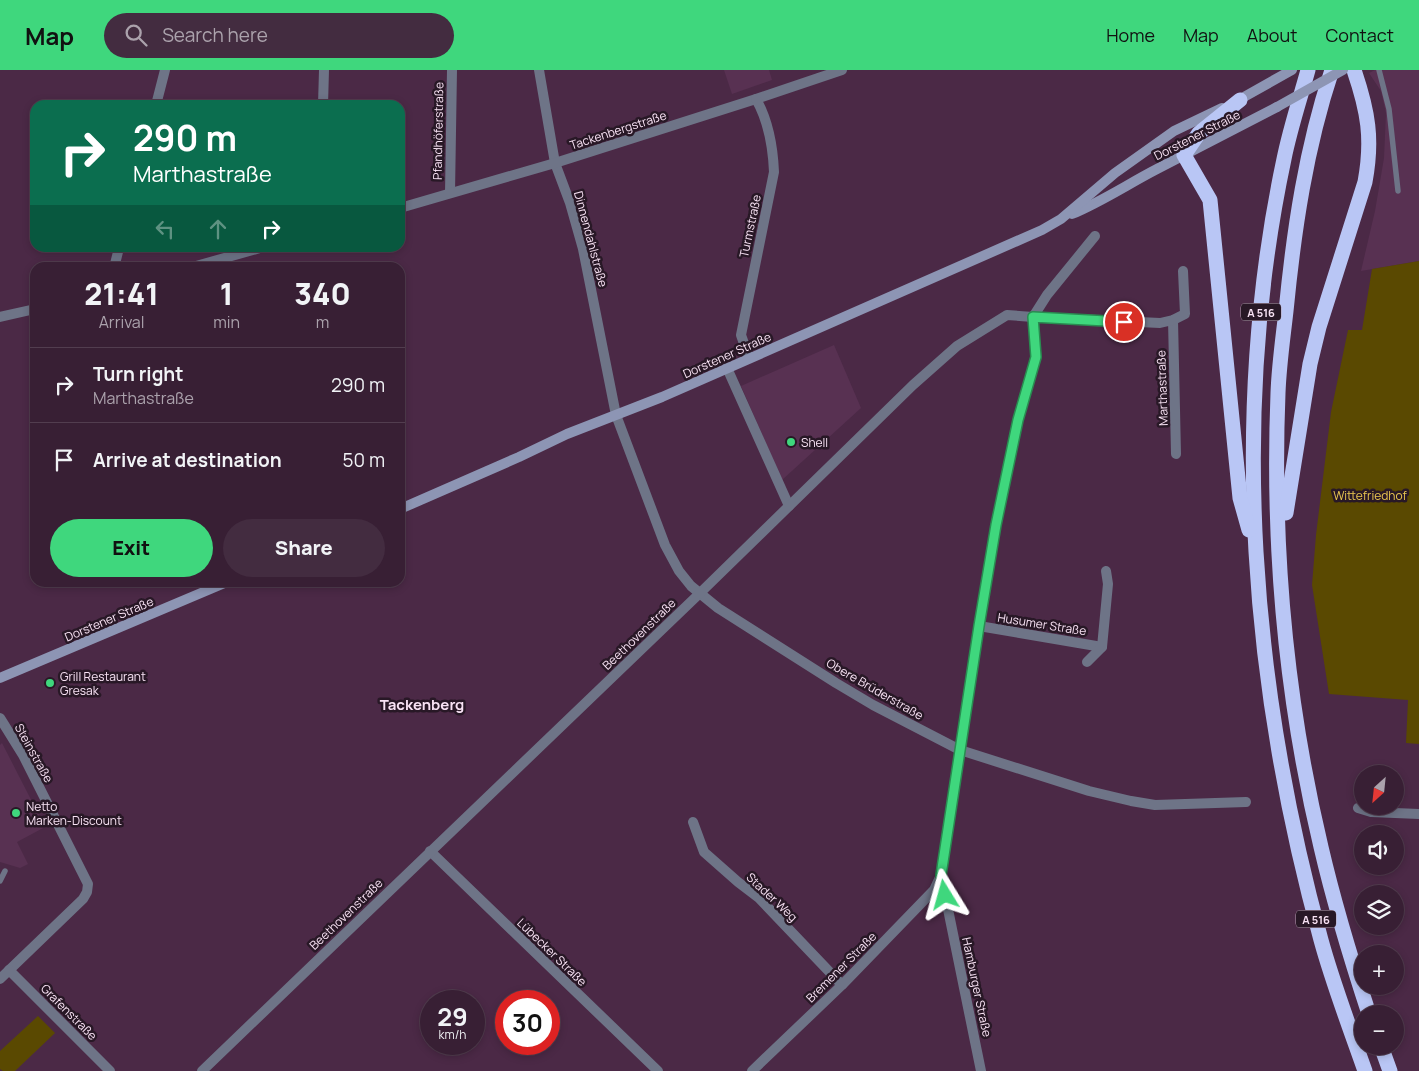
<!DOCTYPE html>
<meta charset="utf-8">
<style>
:root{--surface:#381f34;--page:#432c40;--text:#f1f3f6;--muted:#aba2ac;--line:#523d4f;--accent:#3fd77d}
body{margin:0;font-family:Manrope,sans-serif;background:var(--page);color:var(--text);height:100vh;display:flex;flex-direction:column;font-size:19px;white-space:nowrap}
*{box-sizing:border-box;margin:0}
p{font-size:16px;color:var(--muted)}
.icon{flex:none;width:28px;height:28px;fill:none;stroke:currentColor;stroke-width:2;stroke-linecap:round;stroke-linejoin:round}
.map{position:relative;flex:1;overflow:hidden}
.sheet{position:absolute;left:30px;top:192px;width:375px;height:325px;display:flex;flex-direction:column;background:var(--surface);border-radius:15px;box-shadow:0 2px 8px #0003,0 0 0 1px var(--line)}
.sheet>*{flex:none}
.guide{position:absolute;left:30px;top:30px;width:375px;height:152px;border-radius:15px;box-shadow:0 2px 8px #0003,0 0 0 1px var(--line);background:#0b6e4f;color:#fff;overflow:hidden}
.needle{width:32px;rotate:207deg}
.controls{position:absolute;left:1354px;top:695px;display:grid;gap:10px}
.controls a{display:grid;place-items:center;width:50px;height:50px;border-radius:50%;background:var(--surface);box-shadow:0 2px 8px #0003,0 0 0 1px var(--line);font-size:25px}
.speed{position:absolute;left:420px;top:920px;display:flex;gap:10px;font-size:25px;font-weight:700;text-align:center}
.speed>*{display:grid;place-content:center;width:65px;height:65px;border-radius:50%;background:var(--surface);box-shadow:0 2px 8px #0003,0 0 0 1px var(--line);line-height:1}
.speed small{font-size:12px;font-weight:400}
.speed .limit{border:8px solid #d22;background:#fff;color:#111}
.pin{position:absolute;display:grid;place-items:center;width:42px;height:42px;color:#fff;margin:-21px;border:2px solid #fff;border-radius:50%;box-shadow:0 1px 5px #0007}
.me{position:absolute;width:55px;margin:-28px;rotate:352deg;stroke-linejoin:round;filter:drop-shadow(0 0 4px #0008)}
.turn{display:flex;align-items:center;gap:18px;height:105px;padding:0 20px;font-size:22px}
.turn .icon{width:65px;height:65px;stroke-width:2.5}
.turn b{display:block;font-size:35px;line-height:42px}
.lanes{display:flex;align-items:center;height:48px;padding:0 20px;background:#0003;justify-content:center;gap:25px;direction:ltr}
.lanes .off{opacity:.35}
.eta{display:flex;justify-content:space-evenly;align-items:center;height:85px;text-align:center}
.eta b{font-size:30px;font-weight:800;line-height:35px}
.button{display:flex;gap:10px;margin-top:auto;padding:10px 20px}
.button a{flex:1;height:58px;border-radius:30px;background:var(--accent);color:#111;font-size:20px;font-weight:800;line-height:58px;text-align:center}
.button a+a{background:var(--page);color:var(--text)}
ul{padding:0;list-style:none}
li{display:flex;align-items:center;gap:15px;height:75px;padding:0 20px;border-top:1px solid var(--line)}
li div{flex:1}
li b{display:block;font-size:19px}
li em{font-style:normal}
header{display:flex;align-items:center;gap:30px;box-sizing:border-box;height:70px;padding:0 25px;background:var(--accent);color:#111}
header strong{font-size:24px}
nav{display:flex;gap:28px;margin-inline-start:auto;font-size:18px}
.search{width:350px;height:45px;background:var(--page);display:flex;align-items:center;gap:12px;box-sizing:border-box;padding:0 18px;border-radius:28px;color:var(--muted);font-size:19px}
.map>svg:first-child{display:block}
.built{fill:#583152}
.green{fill:#5a4901}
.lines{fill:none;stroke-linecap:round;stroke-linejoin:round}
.service{stroke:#6e7487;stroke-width:5.5}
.minor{stroke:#6e7487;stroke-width:10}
.secondary{stroke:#8d95b4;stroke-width:10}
.motorway{stroke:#b9c6f5;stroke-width:15}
.secondary-bridge{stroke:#8d95b4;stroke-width:10}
.route-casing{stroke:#298c51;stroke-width:12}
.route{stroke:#3fd77d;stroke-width:9}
.poi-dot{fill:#3fd77d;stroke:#281826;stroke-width:2}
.labels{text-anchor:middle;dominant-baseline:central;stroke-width:5;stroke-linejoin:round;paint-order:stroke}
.shield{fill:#281826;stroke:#baa5b6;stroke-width:1}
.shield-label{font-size:11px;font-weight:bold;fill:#f8e2f4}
.street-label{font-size:12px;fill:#f8e2f4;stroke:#281826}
.poi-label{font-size:12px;fill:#f8e2f4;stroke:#281826;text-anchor:start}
.park-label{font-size:12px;fill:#ebc850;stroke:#281826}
.quarter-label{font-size:15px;font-weight:bold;fill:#f8e2f4;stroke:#281826}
</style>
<header>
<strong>Map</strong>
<div class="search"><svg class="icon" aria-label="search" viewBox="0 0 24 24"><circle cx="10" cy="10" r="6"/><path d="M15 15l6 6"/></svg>Search here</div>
<nav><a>Home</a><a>Map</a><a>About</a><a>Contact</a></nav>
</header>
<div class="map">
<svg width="1419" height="1001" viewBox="0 0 1419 1001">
<rect width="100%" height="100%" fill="#4b2946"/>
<g class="built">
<path d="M 724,0 L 769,0 L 772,10 L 732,24 Z"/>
<path d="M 1375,0 L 1419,0 L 1419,191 L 1361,201 L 1375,141 L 1384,88 L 1386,43 L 1381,21 L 1369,3 Z"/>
<path d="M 834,275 L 861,338 L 782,410 L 741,316 Z"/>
<path d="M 2,673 L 45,757 L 17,772 L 28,794 L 20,798 L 0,792 L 0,675 Z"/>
</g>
<g class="green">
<path d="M 1419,191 L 1419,674 L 1406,673 L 1408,630 L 1329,624 L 1312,515 L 1316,465 L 1331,342 L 1348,260 L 1362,260 L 1372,199 Z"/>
<path d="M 38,946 L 55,963 L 15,1001 L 3,1001 L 0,999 L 0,981 Z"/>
</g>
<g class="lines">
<g class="service">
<path d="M 1379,0 L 1389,39 L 1398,121"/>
<path d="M 0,811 L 5,801"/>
</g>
<g class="minor">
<path d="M 539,0 L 555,93 L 570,133 L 583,179 L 616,345 L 665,475 L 679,501 L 691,516 L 718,538 L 836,613 L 873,635 L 960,680 L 1089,721 L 1131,731 L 1155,735 L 1246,732"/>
<path d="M 156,35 L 165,0"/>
<path d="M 323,35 L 324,0"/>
<path d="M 450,123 L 452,0"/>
<path d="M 400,138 L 555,93 L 756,29 L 842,0"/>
<path d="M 114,198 L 119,178"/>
<path d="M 189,198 L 260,178"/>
<path d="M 0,247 L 35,239"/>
<path d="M 1173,250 L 1176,384"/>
<path d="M 749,288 L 741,265 L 774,102 C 773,79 768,50 756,29"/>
<path d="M 727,298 L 789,436"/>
<path d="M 979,556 L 1102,577"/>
<path d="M 1087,592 L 1102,577 L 1108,514 L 1106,501"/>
<path d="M 0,648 L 23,685 L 88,814 L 87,822 L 83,829 L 0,909"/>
<path d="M 1358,738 L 1371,742 L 1419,744"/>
<path d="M 693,752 L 704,782 L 738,812 L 759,828 L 842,915"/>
<path d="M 430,781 L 658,1001"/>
<path d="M 9,900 L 110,1001"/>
<path d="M 202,1001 L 699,524 L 913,315 L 957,276 L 1007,245 L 1033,247 L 1047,225 L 1095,166"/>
<path d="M 752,1001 L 842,915 L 934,820 L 941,805"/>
<path d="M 981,1001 L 941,805 L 979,556 L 996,455 L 1018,350 L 1036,287 L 1033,247 L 1160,253 L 1173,250 L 1185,244 L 1183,201"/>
</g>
<g class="secondary">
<path d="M 1235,32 L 1292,0"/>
<path d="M 1072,144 C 1101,132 1128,114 1157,99 C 1197,78 1237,58 1277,37"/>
<path d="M 400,439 L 519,387 L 567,364 L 662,327 L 1042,160 L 1061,149 L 1115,103 L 1174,61 L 1222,38"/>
<path d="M 0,608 L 227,512"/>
</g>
<g class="motorway">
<path d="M 1308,0 C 1300,29 1290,59 1284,89 C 1229,347 1252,618 1321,870 C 1333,914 1350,958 1365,1001"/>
<path d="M 1332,0 C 1306,78 1294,159 1286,241 C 1283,268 1279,295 1278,323 C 1272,474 1286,630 1321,777 C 1334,833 1351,889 1369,944"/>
<path d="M 1240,30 L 1199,63 L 1184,85 L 1210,130 L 1240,428 L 1249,460"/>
<path d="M 1286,443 L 1310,294 L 1319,257 L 1365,112 C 1373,69 1368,41 1354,0"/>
<path d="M 1381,976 L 1390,1001"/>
</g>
<path class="secondary-bridge" d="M 1277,37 L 1343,0"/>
</g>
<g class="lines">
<defs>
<path id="route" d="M 945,825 L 941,805 L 979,556 L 996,455 L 1018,350 L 1036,287 L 1033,247 L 1124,252"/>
</defs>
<use href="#route" class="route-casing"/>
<use href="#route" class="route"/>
</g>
<g class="poi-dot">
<circle cx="791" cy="372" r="5"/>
<circle cx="50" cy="613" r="5"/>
<circle cx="16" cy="743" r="5"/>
</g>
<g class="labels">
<g class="shield">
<rect x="1241" y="233.5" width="40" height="17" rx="4"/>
<rect x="1296" y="840.5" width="40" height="17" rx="4"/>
</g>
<g class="shield-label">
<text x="1261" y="242">A 516</text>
<text x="1316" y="849">A 516</text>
</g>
<g class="street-label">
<text transform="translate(618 60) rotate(-18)">Tackenbergstraße</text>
<text transform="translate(438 61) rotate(-89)">Pfandhöferstraße</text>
<text transform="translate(1197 65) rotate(-27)">Dorstener Straße</text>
<text transform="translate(750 156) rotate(-78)">Turmstraße</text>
<text transform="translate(591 169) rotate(75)">Dinnendahlstraße</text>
<text transform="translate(727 285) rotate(-24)">Dorstener Straße</text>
<text transform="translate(1162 318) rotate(-92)">Marthastraße</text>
<text transform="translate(109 549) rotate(-23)">Dorstener Straße</text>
<text transform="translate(1042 554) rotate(9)">Husumer Straße</text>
<text transform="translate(639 564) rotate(-44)">Beethovenstraße</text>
<text transform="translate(875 619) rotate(30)">Obere Brüderstraße</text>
<text transform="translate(34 683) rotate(61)">Steinstraße</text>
<text transform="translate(772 827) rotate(43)">Stader Weg</text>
<text transform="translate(346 844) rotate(-44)">Beethovenstraße</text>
<text transform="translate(552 882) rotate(44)">Lübecker Straße</text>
<text transform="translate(841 897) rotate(-45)">Bremener Straße</text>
<text transform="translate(977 917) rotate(78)">Hamburger Straße</text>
<text transform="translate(69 942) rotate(45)">Grafenstraße</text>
</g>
<g class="poi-label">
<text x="801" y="372">Shell</text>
<text x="60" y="606">Grill Restaurant<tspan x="60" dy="14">Gresak</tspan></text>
<text x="26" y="736">Netto<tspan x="26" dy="14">Marken-Discount</tspan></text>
</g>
<g class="park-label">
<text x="1370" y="425">Wittefriedhof</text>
</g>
<g class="quarter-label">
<text x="422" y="634">Tackenberg</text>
</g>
</g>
</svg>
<div class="controls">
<a><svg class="needle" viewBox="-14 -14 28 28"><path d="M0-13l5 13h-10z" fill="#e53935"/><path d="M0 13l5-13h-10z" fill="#aba2ac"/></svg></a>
<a><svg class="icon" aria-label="sound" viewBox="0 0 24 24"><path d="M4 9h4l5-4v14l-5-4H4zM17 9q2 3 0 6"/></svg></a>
<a><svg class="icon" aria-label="layers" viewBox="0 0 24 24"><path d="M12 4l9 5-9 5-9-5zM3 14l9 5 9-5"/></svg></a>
<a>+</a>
<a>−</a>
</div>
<div class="speed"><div>29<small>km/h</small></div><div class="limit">30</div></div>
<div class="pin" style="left:1124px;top:252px;background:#d93025"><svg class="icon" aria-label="arrive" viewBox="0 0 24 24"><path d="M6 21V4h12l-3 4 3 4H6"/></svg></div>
<svg class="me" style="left:945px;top:825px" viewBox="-20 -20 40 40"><path d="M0-17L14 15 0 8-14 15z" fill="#3fd77d" stroke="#fff" stroke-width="4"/></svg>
<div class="guide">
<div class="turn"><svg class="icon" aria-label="right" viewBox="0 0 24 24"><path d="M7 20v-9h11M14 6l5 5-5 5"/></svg><div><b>290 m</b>Marthastraße</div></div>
<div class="lanes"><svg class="icon off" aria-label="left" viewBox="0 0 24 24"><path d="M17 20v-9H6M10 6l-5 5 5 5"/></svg><svg class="icon off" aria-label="ahead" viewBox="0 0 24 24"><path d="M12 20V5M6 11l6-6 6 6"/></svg><svg class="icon" aria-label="right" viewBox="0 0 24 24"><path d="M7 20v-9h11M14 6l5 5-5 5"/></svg></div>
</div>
<section class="sheet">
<div class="eta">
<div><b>21:41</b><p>Arrival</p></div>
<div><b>1</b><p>min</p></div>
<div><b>340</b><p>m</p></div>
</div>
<ul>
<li><svg class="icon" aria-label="right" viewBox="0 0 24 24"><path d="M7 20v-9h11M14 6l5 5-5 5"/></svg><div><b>Turn right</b><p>Marthastraße</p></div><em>290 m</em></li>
<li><svg class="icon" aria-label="arrive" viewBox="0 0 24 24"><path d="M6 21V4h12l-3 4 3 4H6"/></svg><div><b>Arrive at destination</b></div><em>50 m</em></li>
</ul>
<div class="button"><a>Exit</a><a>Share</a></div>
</section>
</div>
